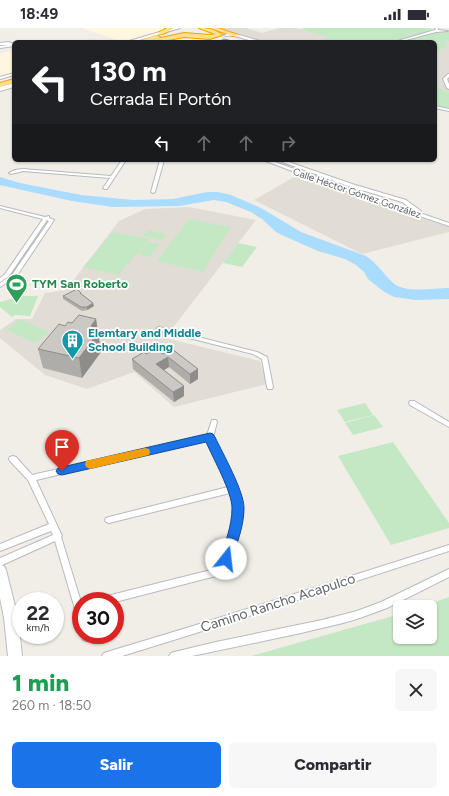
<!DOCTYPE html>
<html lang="es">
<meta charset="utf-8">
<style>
:root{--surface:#fff;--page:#f7f7f7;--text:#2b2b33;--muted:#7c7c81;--accent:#1a73e8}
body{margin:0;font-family:Figtree,sans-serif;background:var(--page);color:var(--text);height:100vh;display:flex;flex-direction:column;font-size:15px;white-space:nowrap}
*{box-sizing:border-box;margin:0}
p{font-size:13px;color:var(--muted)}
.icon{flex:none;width:22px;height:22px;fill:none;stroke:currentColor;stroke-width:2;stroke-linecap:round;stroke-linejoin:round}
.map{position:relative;height:628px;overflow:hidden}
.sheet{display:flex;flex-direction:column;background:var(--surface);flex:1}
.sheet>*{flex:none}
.guide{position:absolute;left:12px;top:12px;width:425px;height:122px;border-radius:6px;box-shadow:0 1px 3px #0004;background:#202124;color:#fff;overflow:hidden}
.fabs{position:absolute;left:393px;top:572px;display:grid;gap:8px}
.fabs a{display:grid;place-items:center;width:44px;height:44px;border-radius:6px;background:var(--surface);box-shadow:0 1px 3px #0004;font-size:20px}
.speed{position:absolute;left:12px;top:564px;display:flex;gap:8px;font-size:20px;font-weight:700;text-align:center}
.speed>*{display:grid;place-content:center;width:52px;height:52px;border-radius:50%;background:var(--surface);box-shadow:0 1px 3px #0004;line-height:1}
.speed small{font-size:10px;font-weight:400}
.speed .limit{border:6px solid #d22;background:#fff;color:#111}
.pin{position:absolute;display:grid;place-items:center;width:34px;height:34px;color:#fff;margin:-41px -17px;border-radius:50% 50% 50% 0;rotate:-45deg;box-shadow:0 0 4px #0007}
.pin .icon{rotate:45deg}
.me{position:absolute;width:44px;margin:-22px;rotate:16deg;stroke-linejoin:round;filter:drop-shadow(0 0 3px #0008)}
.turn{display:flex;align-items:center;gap:14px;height:84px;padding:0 12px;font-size:18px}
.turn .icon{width:52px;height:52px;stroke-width:2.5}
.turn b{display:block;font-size:28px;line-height:34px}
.lanes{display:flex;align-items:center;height:38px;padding:0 12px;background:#0003;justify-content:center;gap:20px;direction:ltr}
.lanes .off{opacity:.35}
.round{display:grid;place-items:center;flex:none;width:42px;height:42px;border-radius:6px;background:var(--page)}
.overview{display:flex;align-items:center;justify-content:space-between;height:68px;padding:0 12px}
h1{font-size:24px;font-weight:800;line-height:30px;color:#1e9e55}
.cta{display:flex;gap:8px;margin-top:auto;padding:8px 12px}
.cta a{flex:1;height:46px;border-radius:6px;background:var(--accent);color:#fff;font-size:16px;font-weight:800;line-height:46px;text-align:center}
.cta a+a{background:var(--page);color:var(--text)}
.status{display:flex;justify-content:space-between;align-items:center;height:28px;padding:0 20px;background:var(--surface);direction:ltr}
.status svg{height:11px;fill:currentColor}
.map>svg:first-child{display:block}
.commercial{fill:#fef6df}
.education{fill:#e1ddd5}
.green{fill:#c5e8c4}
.water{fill:#a9dcff}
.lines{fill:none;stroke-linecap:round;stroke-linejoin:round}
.street-casing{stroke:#b8babe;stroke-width:2}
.secondary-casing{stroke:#b9bcc1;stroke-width:2}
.highway-casing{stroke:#f8a400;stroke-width:2}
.street{fill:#fff;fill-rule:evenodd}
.secondary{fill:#fff;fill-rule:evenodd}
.highway{fill:#fddf92;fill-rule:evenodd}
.wall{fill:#afada9}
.shaded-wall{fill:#8f8d89}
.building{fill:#ccc9c4;stroke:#8f8d89}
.route{fill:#1a73e8;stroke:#114b97}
.slow{fill:#f59e0b}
.labels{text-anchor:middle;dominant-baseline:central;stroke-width:3.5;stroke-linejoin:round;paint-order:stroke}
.far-street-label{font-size:10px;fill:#5f6368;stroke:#fff}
.leisure-label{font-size:12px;font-weight:bold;fill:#27864d;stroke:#fff;text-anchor:start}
.culture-label{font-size:12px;font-weight:bold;fill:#0d838f;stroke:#fff;text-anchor:start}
.near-street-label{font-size:14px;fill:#5f6368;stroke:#fff}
</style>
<div class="status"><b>18:49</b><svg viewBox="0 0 49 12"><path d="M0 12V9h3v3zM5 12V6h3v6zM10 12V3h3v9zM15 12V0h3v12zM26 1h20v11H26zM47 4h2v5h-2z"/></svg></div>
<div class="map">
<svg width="449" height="628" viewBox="0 0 449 628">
<rect width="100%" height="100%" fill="#f1eee7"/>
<g class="commercial">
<path d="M 81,0 L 176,0 L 124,14 Z"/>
<path d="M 183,7 L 210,10 L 235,11 L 249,14 L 156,14 Z"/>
<path d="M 10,23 L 14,25 L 14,45 L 0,49 L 0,26 Z"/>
</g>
<g class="education">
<path d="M 213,0 L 246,0 L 262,5 L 279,0 L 295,0 L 329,9 L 316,14 L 262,14 Z"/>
<path d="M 449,13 L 449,64 L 440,60 L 435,54 L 435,30 L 441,22 L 446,19 L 445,15 Z"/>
<path d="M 296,148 L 449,199 L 449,204 L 362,226 L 254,172 Z"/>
<path d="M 189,179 L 256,192 L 165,310 L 260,333 L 267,356 L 174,379 L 134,344 L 87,361 L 45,347 L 0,310 L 0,302 L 16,291 L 32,291 L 45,265 L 66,262 L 119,193 L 145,181 Z"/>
</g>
<g class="green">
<path d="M 306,0 L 431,0 L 432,2 L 391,14 L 316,14 L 328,9 L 299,1 Z"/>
<path d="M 443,3 L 449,4 L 449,13 L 445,15 L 447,19 L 441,22 L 435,30 L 435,14 L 400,14 Z"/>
<path d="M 435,54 L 440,60 L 449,64 L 449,80 L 435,78 Z"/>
<path d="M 189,191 L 231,199 L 203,244 L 157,233 Z"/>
<path d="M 148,202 L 167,206 L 162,212 L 142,208 Z"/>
<path d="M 113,204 L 150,211 L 118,247 L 83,239 Z"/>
<path d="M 148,214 L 160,216 L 149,229 L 138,226 Z"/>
<path d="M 238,215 L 257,219 L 242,239 L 223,235 Z"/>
<path d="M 20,268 L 38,268 L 30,288 L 15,287 L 12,289 L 0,279 L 0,274 L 10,271 L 18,272 Z"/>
<path d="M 20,291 L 49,304 L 35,315 L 6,302 Z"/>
<path d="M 365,375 L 373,387 L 345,394 L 337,382 Z"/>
<path d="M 374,387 L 383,399 L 353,407 L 345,395 Z"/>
<path d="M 393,414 L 449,495 L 449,500 L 391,517 L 338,428 Z"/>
<path d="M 449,569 L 449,628 L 251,628 L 400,586 L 400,609 L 430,609 L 430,579 L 420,579 Z"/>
</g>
<path class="water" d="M 0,149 L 20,155 L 81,167 L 133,172 L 173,171 L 207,164 L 218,164 L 231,167 L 261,180 L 301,204 L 366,228 C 377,235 383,245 392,254 C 404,266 433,260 449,260 L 449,271 L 416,272 L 394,269 L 383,263 L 368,251 L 364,244 L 356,237 L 345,231 L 318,223 L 284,208 L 276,204 L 262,191 L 251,184 L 226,174 L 214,172 L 179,178 L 113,179 L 72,173 L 0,157 Z"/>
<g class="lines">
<defs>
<g id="street">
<path d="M 436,0 L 438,0 L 438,2 L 448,3 L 436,4 L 398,14 L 394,14 L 435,2 Z"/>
<path d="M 14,45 L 14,47 L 0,51 L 0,49 Z"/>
<path d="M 448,46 L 449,46 L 449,49 L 447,51 L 449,56 L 449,61 L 447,60 L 443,51 Z"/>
<path d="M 435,78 L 449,81 L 449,83 L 435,80 Z"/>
<path d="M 122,132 L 126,132 L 107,161 L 105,161 L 103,160 L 110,150 L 23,143 L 11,146 L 9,145 L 15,142 L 23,141 L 111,148 Z"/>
<path d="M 160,132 L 164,132 L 155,164 L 153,165 L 151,164 Z"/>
<path d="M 263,132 L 269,132 L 416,184 L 402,174 L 348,158 L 277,132 L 283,132 L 352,156 L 406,172 L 421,183 L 421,184 L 420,185 L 449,195 L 449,198 L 343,162 Z"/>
<path d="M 0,178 L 45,189 L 49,188 L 49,190 L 54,192 L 16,249 L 0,259 L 0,255 L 12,247 L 49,193 L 47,192 L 9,248 L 0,254 L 0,250 L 5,246 L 43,191 L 0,180 Z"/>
<path d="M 159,299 L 257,324 L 267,329 L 273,359 L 272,361 L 268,361 L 267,359 L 262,331 L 253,326 L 157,302 L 156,301 L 157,300 Z"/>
<path d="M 410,373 L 414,373 L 449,394 L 449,399 L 410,377 L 409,375 Z"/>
<path d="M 212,392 L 216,392 L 217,394 L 213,409 L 237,461 L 242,478 L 243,487 L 228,538 L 227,541 L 220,547 L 115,574 L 115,573 L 99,573 L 100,570 L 103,569 L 215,541 L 220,536 L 235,487 L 234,478 L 230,465 L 109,495 L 106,494 L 105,492 L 106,490 L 109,489 L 228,459 L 208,412 L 36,452 L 62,508 L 61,509 L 81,574 L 81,592 L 78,591 L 77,588 L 55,513 L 0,538 L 0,530 L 53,507 L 51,503 L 0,523 L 0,516 L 49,496 L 28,452 L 10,433 L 9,431 L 10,429 L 13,428 L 16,429 L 32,447 L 207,407 Z"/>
<path d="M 449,517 L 449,523 L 193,606 L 122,628 L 102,628 L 104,625 L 107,624 L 193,598 Z"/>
<path d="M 449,541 L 449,549 L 387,580 L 357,591 L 343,595 L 301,605 L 192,628 L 169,628 L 171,625 L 174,624 L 216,614 L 322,592 L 357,583 L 381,574 Z"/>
<path d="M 81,607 L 91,607 L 89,612 L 86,613 L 83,612 Z"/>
</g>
<g id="secondary">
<path d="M 173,0 L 180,0 L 133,14 L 126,14 Z"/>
<path d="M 232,5 L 260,13 L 260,14 C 248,14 238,6 226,8 L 224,7 Z"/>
<path d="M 8,14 L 14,16 L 14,18 L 0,20 L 0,18 L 9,17 L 0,17 L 0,15 Z"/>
<path d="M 14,55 L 14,59 L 0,63 L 0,59 Z"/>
<path d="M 0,537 L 4,538 L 6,542 L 18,590 L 22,628 L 8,628 L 4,590 L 0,570 Z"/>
</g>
<g id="highway">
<path d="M 167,0 L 174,0 L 163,6 L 158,5 Z"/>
<path d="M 199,0 C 208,0 215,1 222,7 L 210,11 L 184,9 L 158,14 L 135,14 L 157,7 L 160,9 L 159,10 L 151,12 L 184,5 L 210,7 L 215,6 Z"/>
<path d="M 210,0 L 218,0 L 238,7 L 233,8 Z"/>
<path d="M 14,51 L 14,55 L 0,59 L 0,55 Z"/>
</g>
</defs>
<use href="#street" class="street-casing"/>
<use href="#secondary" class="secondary-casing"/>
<use href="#highway" class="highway-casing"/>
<use href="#street" class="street"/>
<use href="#secondary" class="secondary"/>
<use href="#highway" class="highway"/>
</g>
<g class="wall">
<path d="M 82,267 L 94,278 L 87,282 L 82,283 L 63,271 L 63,268 Z"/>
<path d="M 96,291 L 101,324 L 82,350 L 43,340 L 38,321 L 65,298 L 72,295 Z"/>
<path d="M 146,326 L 163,326 L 198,341 L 198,351 L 190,356 L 169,339 L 164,342 L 184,358 L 184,368 L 174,374 L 133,341 L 132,331 Z"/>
</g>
<g class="shaded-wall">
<path d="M 93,275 L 94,278 L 87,282 L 87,279 Z"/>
<path d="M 96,291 L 101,324 L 82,350 L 79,330 L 91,298 Z"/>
<path d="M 168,329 L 169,339 L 157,346 L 156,336 Z"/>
<path d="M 198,341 L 198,351 L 190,356 L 190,346 Z"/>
<path d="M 184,358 L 184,368 L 174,374 L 173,364 Z"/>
</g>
<g class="building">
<path d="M 224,11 L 237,14 L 218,14 Z"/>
<path d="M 77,261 L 81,265 L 80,265 L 93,275 L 87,279 L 81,279 L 63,268 Z"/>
<path d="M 79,287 L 96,291 L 91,298 L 96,300 L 93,303 L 98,305 L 79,330 L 38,321 L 59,296 L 65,298 L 68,294 L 72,295 Z"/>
<path d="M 156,321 L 163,326 L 172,321 L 198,341 L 190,346 L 168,329 L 156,336 L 184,358 L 173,364 L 132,331 L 144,324 L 146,326 Z"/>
</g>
<path class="route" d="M 210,405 L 213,406 L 215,409 C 223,426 244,463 244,480 C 244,498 237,515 232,531 L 231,535 L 226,537 L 222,535 L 220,531 C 225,515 232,498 232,480 C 232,464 213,430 206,414 L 62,447 L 58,446 L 56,443 L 58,440 L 62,439 Z"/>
<path class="slow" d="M 145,420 L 149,421 L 150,424 L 149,427 L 90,441 L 86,439 L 85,436 L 86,433 L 90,432 Z"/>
<defs>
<symbol id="stadium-pin" viewBox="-11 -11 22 30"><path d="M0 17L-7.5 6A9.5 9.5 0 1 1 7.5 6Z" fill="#2e9e5b" stroke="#fff"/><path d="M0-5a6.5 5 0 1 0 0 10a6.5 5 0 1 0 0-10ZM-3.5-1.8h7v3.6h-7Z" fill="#fff"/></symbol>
<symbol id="building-pin" viewBox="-11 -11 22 30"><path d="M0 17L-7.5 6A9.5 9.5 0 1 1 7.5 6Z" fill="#0f9aa8" stroke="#fff"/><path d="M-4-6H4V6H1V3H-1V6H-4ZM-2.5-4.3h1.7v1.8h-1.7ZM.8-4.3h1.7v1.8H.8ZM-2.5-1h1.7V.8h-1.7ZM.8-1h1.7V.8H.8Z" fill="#fff"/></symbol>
</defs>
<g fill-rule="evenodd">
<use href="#stadium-pin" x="4" y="244" width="25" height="34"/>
<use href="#building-pin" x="60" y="300" width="25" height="34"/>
</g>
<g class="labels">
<g class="far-street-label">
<text transform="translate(357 165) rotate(19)">Calle Héctor Gómez González</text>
</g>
<g class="leisure-label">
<text x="32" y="256">TYM San Roberto</text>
</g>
<g class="culture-label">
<text x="88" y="305">Elemtary and Middle<tspan x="88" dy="14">School Building</tspan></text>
</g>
<g class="near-street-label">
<text transform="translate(278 575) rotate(-18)">Camino Rancho Acapulco</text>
</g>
</g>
</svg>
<div class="fabs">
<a><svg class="icon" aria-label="layers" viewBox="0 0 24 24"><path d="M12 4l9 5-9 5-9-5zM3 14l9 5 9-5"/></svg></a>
</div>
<div class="speed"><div>22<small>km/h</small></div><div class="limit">30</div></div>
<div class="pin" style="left:62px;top:443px;background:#d93025"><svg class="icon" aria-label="arrive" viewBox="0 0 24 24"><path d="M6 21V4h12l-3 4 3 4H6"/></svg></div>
<svg class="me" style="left:226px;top:531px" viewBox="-20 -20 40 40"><circle r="19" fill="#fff"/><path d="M0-13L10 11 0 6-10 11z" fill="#1a73e8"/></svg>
<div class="guide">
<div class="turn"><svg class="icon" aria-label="left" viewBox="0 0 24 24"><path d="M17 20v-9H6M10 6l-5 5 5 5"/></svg><div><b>130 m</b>Cerrada El Portón</div></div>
<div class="lanes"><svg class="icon" aria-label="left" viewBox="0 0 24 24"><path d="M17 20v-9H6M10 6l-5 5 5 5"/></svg><svg class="icon off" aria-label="ahead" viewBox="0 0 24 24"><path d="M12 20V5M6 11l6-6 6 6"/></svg><svg class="icon off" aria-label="ahead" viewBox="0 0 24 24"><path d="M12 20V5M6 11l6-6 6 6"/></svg><svg class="icon off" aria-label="right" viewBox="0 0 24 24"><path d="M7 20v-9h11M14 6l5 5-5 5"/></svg></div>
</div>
</div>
<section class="sheet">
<div class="overview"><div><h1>1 min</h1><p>260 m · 18:50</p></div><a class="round"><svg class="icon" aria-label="close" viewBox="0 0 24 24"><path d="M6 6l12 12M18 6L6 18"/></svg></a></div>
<div class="cta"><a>Salir</a><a>Compartir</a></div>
</section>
